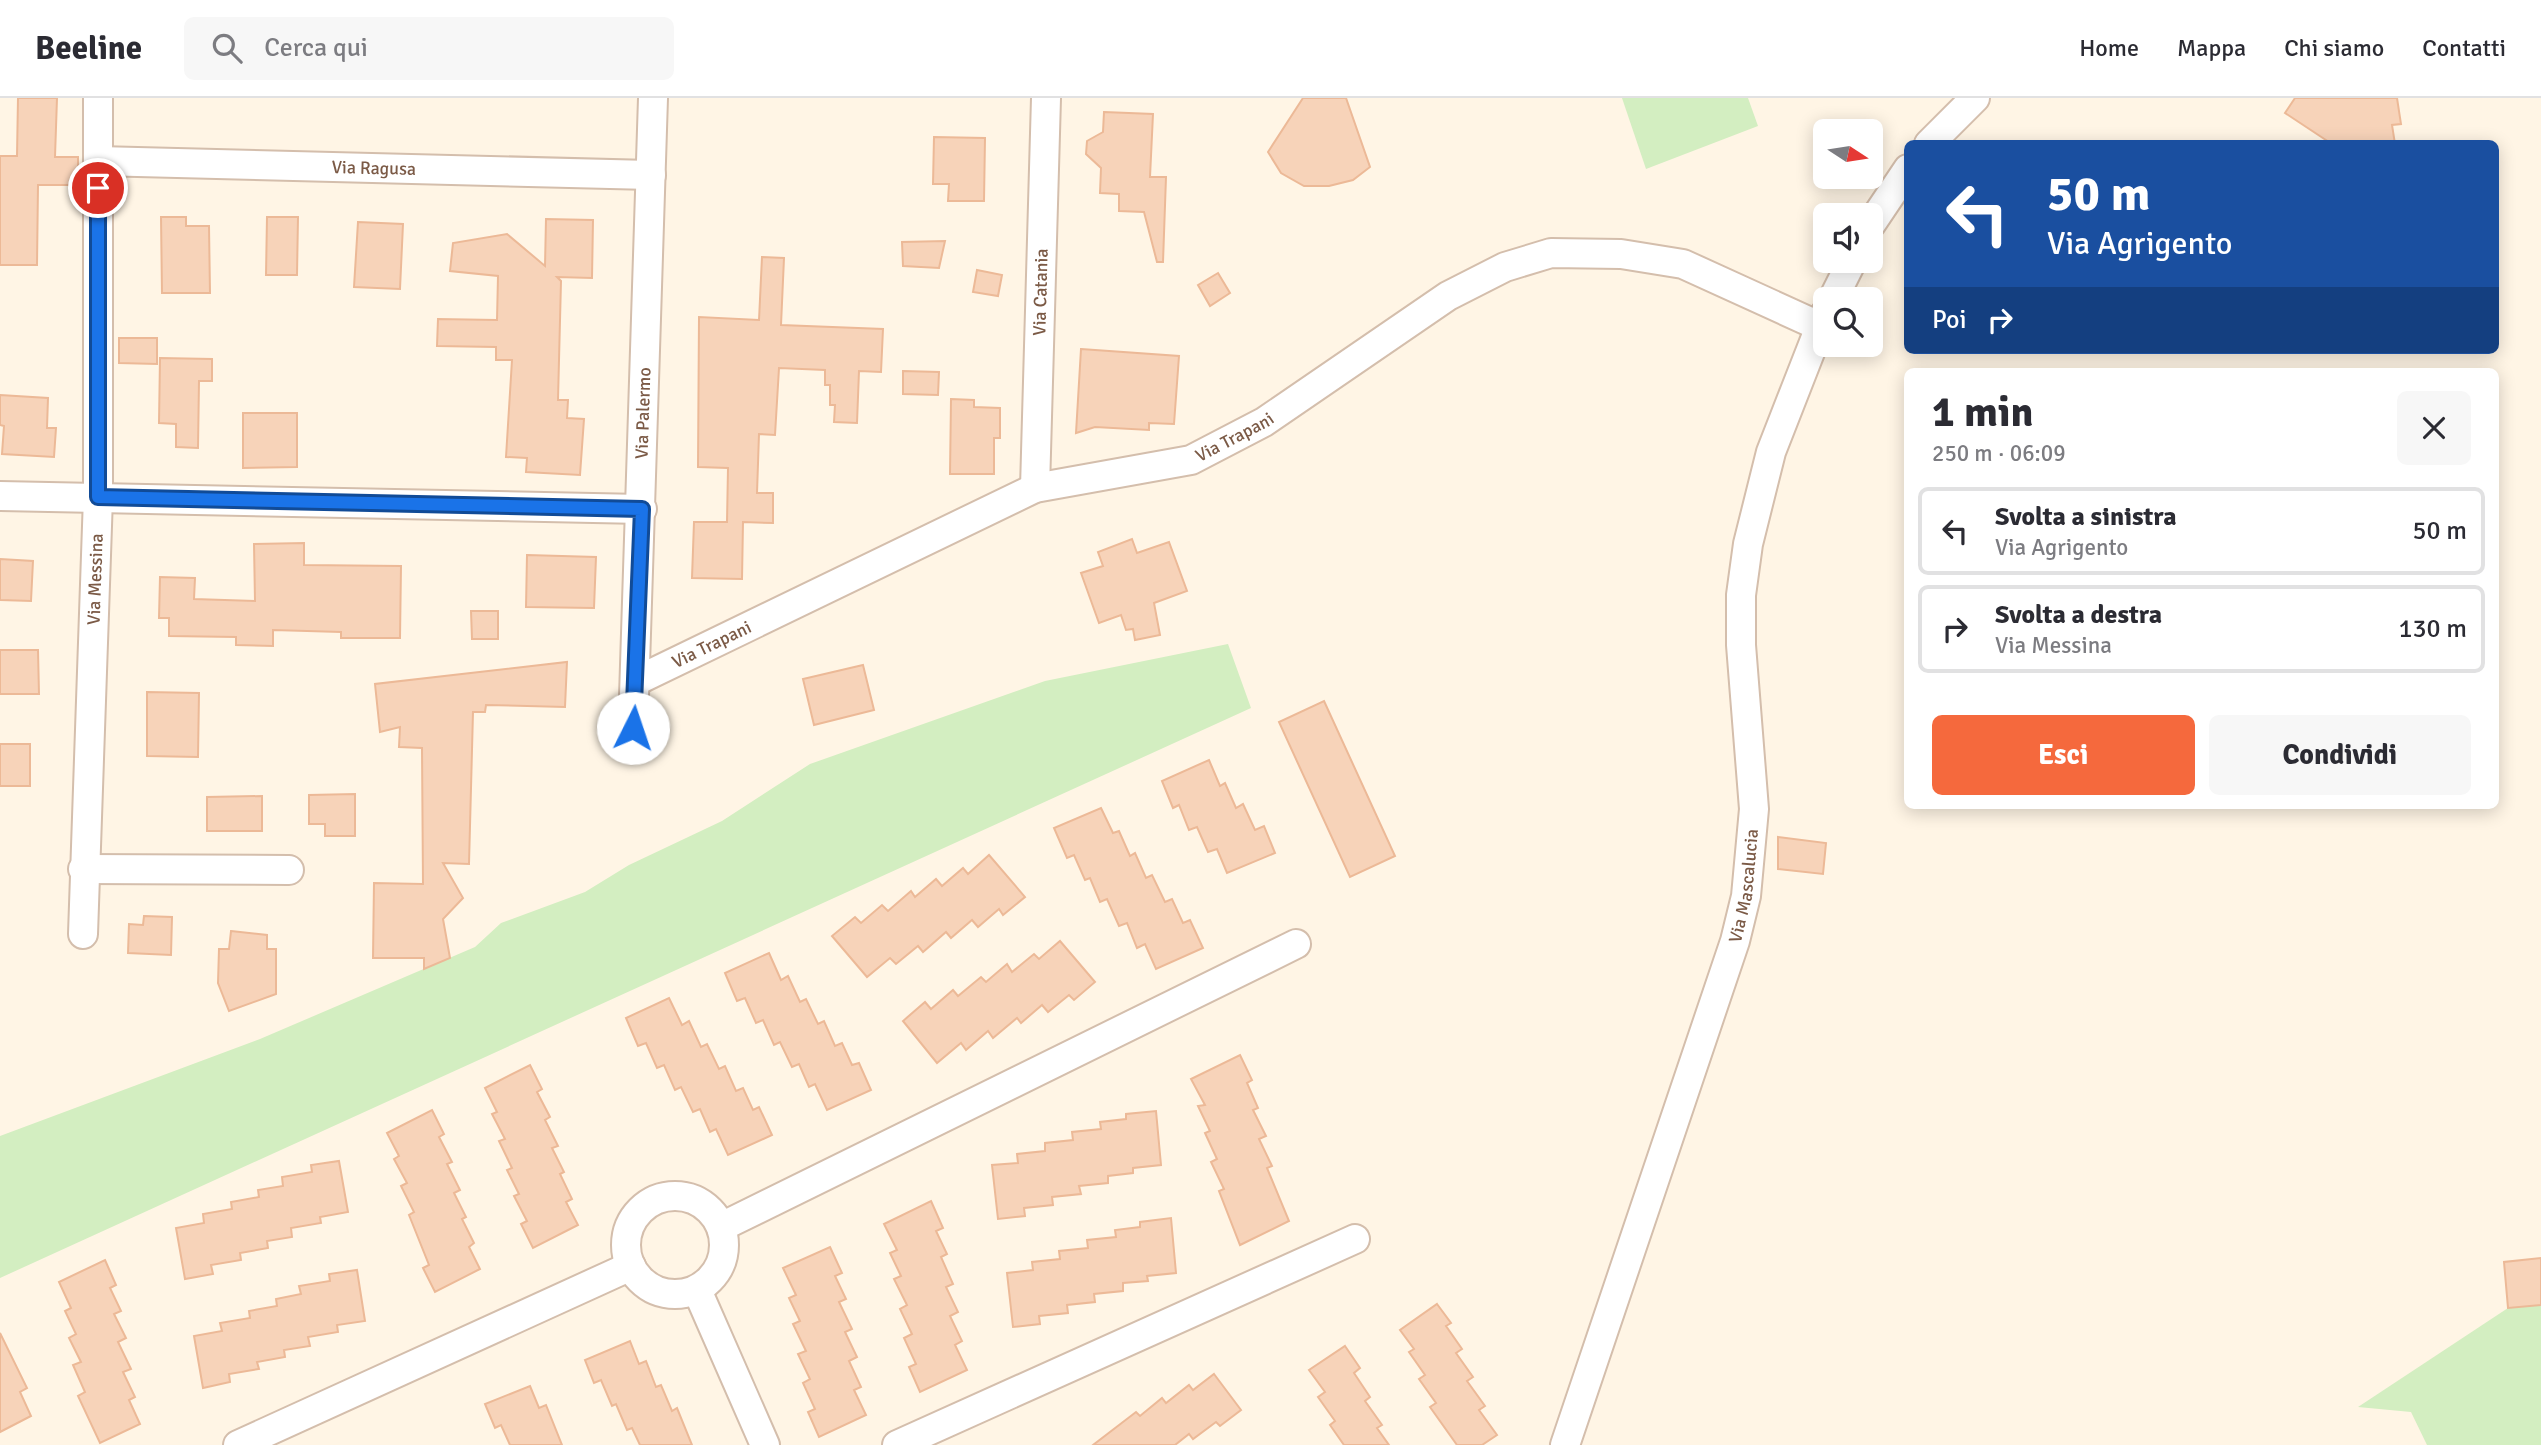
<!DOCTYPE html>
<html lang="it">
<meta charset="utf-8">
<style>
:root{--surface:#fff;--page:#f7f7f7;--text:#2b2b33;--muted:#7c7c81;--line:#e1e1e2;--accent:#f5693d}
body{margin:0;font-family:Signika,sans-serif;background:var(--page);color:var(--text);height:100vh;display:flex;flex-direction:column;font-size:26px;white-space:nowrap}
*{box-sizing:border-box;margin:0}
p{font-size:23px;color:var(--muted)}
.icon{flex:none;width:38px;height:38px;fill:none;stroke:currentColor;stroke-width:2;stroke-linecap:round;stroke-linejoin:round}
.map{position:relative;flex:1;overflow:hidden}
.details{position:absolute;left:1904px;top:270px;width:595px;height:441px;display:flex;flex-direction:column;background:var(--surface);border-radius:10px;box-shadow:0 4px 18px #0003}
.details>*{flex:none}
.hud{position:absolute;left:1904px;top:42px;width:595px;height:214px;border-radius:10px;box-shadow:0 4px 18px #0003;background:#1a4fa0;color:#fff;overflow:hidden}
.needle{width:46px;rotate:102deg}
.controls{position:absolute;left:1813px;top:21px;display:grid;gap:14px}
.controls a{display:grid;place-items:center;width:70px;height:70px;border-radius:10px;background:var(--surface);box-shadow:0 4px 18px #0003;font-size:35px}
.pin{position:absolute;display:grid;place-items:center;width:60px;height:60px;color:#fff;margin:-30px;border:4px solid #fff;border-radius:50%;box-shadow:0 2px 7px #0007}
.me{position:absolute;width:77px;margin:-38px;rotate:4deg;stroke-linejoin:round;filter:drop-shadow(0 0 5px #0008)}
.turn{display:flex;align-items:center;gap:24px;height:147px;padding:0 28px;font-size:32px}
.turn .icon{width:91px;height:91px;stroke-width:2.5}
.turn b{display:block;font-size:49px;line-height:60px}
.then{display:flex;align-items:center;height:66px;padding:0 28px;background:#0003;gap:14px;font-size:26px}
.round{display:grid;place-items:center;flex:none;width:74px;height:74px;border-radius:10px;background:var(--page)}
.head{display:flex;align-items:center;justify-content:space-between;height:119px;padding:0 28px}
h1{font-size:42px;font-weight:800;line-height:52px}
.primary-button{display:flex;gap:14px;margin-top:auto;padding:14px 28px}
.primary-button a{flex:1;height:80px;border-radius:10px;background:var(--accent);color:#fff;font-size:28px;font-weight:800;line-height:80px;text-align:center}
.primary-button a+a{background:var(--page);color:var(--text)}
ul{padding:0;list-style:none}
li{display:flex;align-items:center;gap:21px;height:88px;margin:0 14px 10px;padding:0 14px;border:4px solid var(--line);border-radius:10px}
li div{flex:1}
li b{display:block;font-size:26px}
li em{font-style:normal}
header{display:flex;align-items:center;gap:42px;box-sizing:border-box;height:98px;padding:0 35px;background:var(--surface);border-bottom:2px solid var(--line)}
header strong{font-size:33px}
nav{display:flex;gap:38px;margin-inline-start:auto;font-size:24px}
.search{width:490px;height:63px;background:var(--page);display:flex;align-items:center;gap:18px;box-sizing:border-box;padding:0 24px;border-radius:10px;color:var(--muted);font-size:26px}
.map>svg:first-child{display:block}
.green{fill:#d3eec1}
.building{fill:#f7d3b9;stroke:#ecb997;stroke-width:2}
.lines{fill:none;stroke-linecap:round;stroke-linejoin:round}
.street-casing{stroke:#d4beac;stroke-width:32}
.street{stroke:#fff;stroke-width:28}
.route-casing{stroke:#114b97;stroke-width:18}
.route{stroke:#1a73e8;stroke-width:12}
.labels{text-anchor:middle;dominant-baseline:central;stroke-width:7;stroke-linejoin:round;paint-order:stroke}
.street-label{font-size:18px;fill:#7b5a46;stroke:#fff8ed}
</style>
<header>
<strong>Beeline</strong>
<div class="search"><svg class="icon" aria-label="search" viewBox="0 0 24 24"><circle cx="10" cy="10" r="6"/><path d="M15 15l6 6"/></svg>Cerca qui</div>
<nav><a>Home</a><a>Mappa</a><a>Chi siamo</a><a>Contatti</a></nav>
</header>
<div class="map">
<svg width="2541" height="1347" viewBox="0 0 2541 1347">
<rect width="100%" height="100%" fill="#fff5e5"/>
<g class="green">
<path d="M 1622,0 L 1748,0 L 1758,28 L 1646,71 Z"/>
<path d="M 1228,546 L 1251,610 L 0,1180 L 0,1038 L 260,941 L 475,849 L 501,825 L 585,794 L 629,767 L 722,723 L 810,666 L 1045,583 Z"/>
<path d="M 2541,1207 L 2541,1347 L 2427,1347 L 2411,1314 L 2358,1309 L 2508,1210 Z"/>
</g>
<g class="building">
<path d="M 18,0 L 57,0 L 55,59 L 78,59 L 78,87 L 38,87 L 37,167 L 0,167 L 0,58 L 17,58 Z"/>
<path d="M 1303,0 L 1346,0 L 1370,69 L 1353,82 L 1329,88 L 1304,88 L 1281,75 L 1268,54 Z"/>
<path d="M 2295,0 L 2397,0 L 2401,26 L 2392,27 L 2395,46 L 2332,46 L 2285,15 Z"/>
<path d="M 1104,14 L 1153,16 L 1150,79 L 1166,79 L 1163,164 L 1157,164 L 1144,114 L 1119,113 L 1119,96 L 1100,95 L 1101,70 L 1086,56 L 1087,43 L 1103,34 Z"/>
<path d="M 934,39 L 985,40 L 984,103 L 948,103 L 949,86 L 933,86 Z"/>
<path d="M 161,119 L 186,119 L 186,128 L 209,128 L 210,195 L 162,195 Z"/>
<path d="M 267,119 L 298,119 L 297,177 L 266,177 Z"/>
<path d="M 546,121 L 593,122 L 592,180 L 557,179 L 561,183 L 558,302 L 568,302 L 567,320 L 584,321 L 580,377 L 526,374 L 527,360 L 506,359 L 512,262 L 496,262 L 496,249 L 437,248 L 438,221 L 497,222 L 498,178 L 450,173 L 453,145 L 507,136 L 545,168 Z"/>
<path d="M 358,124 L 403,126 L 400,191 L 354,189 Z"/>
<path d="M 945,143 L 939,170 L 903,168 L 902,144 Z"/>
<path d="M 762,159 L 784,160 L 781,227 L 883,231 L 881,274 L 859,273 L 857,325 L 834,324 L 835,307 L 830,307 L 830,287 L 825,287 L 825,272 L 779,270 L 775,337 L 759,336 L 757,395 L 773,395 L 773,425 L 743,424 L 742,481 L 692,480 L 694,424 L 727,424 L 728,370 L 698,369 L 699,219 L 759,222 Z"/>
<path d="M 977,172 L 1002,177 L 998,198 L 973,194 Z"/>
<path d="M 1218,175 L 1230,195 L 1210,208 L 1198,187 Z"/>
<path d="M 119,240 L 157,240 L 157,266 L 119,265 Z"/>
<path d="M 1081,251 L 1179,258 L 1174,326 L 1149,325 L 1149,332 L 1095,329 L 1076,335 Z"/>
<path d="M 160,260 L 212,261 L 212,283 L 199,283 L 198,350 L 176,349 L 176,326 L 159,325 Z"/>
<path d="M 903,273 L 939,274 L 938,297 L 903,296 Z"/>
<path d="M 0,297 L 48,300 L 47,330 L 56,330 L 54,359 L 2,356 L 4,328 L 0,327 Z"/>
<path d="M 951,301 L 974,302 L 974,309 L 1000,310 L 1000,340 L 994,340 L 994,376 L 950,376 Z"/>
<path d="M 243,315 L 297,315 L 297,369 L 243,370 Z"/>
<path d="M 1132,441 L 1137,455 L 1169,444 L 1187,493 L 1154,505 L 1160,537 L 1135,542 L 1133,531 L 1126,532 L 1121,517 L 1099,525 L 1081,475 L 1103,468 L 1098,454 Z"/>
<path d="M 304,445 L 304,467 L 401,468 L 400,540 L 341,540 L 341,534 L 273,532 L 273,548 L 236,547 L 236,539 L 169,538 L 169,520 L 159,520 L 160,479 L 195,480 L 194,501 L 255,503 L 254,446 Z"/>
<path d="M 527,457 L 596,459 L 594,510 L 526,509 Z"/>
<path d="M 0,461 L 33,463 L 31,503 L 0,502 Z"/>
<path d="M 471,513 L 498,513 L 498,541 L 472,541 Z"/>
<path d="M 0,552 L 38,552 L 39,596 L 0,596 Z"/>
<path d="M 567,564 L 565,609 L 486,607 L 485,614 L 473,614 L 469,766 L 443,765 L 463,800 L 443,821 L 450,860 L 424,871 L 424,860 L 373,860 L 374,785 L 423,786 L 422,650 L 399,649 L 400,629 L 380,634 L 375,586 Z"/>
<path d="M 863,567 L 874,612 L 814,627 L 803,581 Z"/>
<path d="M 147,594 L 199,595 L 198,659 L 147,658 Z"/>
<path d="M 1324,603 L 1395,758 L 1350,779 L 1279,624 Z"/>
<rect x="0" y="646" width="30" height="42"/>
<path d="M 1209,662 L 1220,688 L 1225,685 L 1236,710 L 1243,706 L 1255,732 L 1264,728 L 1275,755 L 1227,775 L 1217,751 L 1208,754 L 1197,729 L 1189,732 L 1179,707 L 1173,710 L 1162,683 Z"/>
<path d="M 355,696 L 355,738 L 325,738 L 325,726 L 309,726 L 309,697 Z"/>
<path d="M 262,698 L 262,733 L 207,733 L 207,699 Z"/>
<path d="M 1101,710 L 1113,735 L 1119,733 L 1130,758 L 1135,755 L 1146,780 L 1152,777 L 1165,804 L 1172,801 L 1183,825 L 1190,822 L 1203,850 L 1156,871 L 1145,846 L 1137,850 L 1127,825 L 1119,828 L 1107,801 L 1100,804 L 1090,780 L 1085,782 L 1074,757 L 1067,760 L 1054,730 Z"/>
<path d="M 1778,739 L 1826,745 L 1823,776 L 1778,771 Z"/>
<path d="M 989,757 L 1025,799 L 1003,817 L 999,811 L 978,829 L 972,822 L 951,840 L 946,834 L 923,854 L 918,848 L 896,866 L 890,860 L 867,879 L 832,838 L 855,819 L 861,825 L 882,807 L 888,813 L 911,793 L 915,799 L 936,781 L 942,788 L 963,770 L 968,776 Z"/>
<path d="M 144,818 L 172,819 L 171,857 L 128,855 L 129,826 L 143,827 Z"/>
<path d="M 231,833 L 267,837 L 267,851 L 276,851 L 276,896 L 229,913 L 218,885 L 219,851 L 229,851 Z"/>
<path d="M 1060,843 L 1095,884 L 1074,902 L 1069,897 L 1048,914 L 1042,907 L 1021,925 L 1017,920 L 993,940 L 988,933 L 966,952 L 961,945 L 937,965 L 903,923 L 925,904 L 931,911 L 953,892 L 958,898 L 981,879 L 986,884 L 1007,866 L 1012,874 L 1034,856 L 1039,861 Z"/>
<path d="M 769,855 L 781,882 L 788,878 L 800,904 L 806,901 L 818,926 L 824,923 L 835,948 L 842,945 L 852,967 L 859,965 L 871,992 L 827,1012 L 815,986 L 809,989 L 799,966 L 792,969 L 780,944 L 774,947 L 763,922 L 756,925 L 745,900 L 737,903 L 725,875 Z"/>
<path d="M 669,900 L 682,927 L 689,923 L 701,949 L 707,946 L 719,971 L 725,968 L 736,993 L 743,990 L 753,1012 L 759,1009 L 772,1037 L 728,1057 L 716,1031 L 710,1034 L 700,1011 L 693,1014 L 681,989 L 675,992 L 664,967 L 657,970 L 646,945 L 638,948 L 626,920 Z"/>
<path d="M 1240,957 L 1252,982 L 1247,985 L 1258,1010 L 1253,1012 L 1266,1038 L 1259,1041 L 1272,1068 L 1267,1070 L 1289,1123 L 1240,1147 L 1219,1093 L 1224,1091 L 1211,1064 L 1217,1061 L 1205,1035 L 1210,1033 L 1198,1008 L 1205,1007 L 1191,981 Z"/>
<path d="M 530,967 L 542,991 L 537,994 L 550,1019 L 545,1022 L 558,1048 L 552,1050 L 564,1074 L 560,1076 L 572,1101 L 566,1104 L 578,1127 L 533,1150 L 521,1126 L 527,1123 L 514,1098 L 519,1096 L 507,1072 L 512,1070 L 499,1043 L 505,1041 L 492,1016 L 497,1014 L 485,990 Z"/>
<path d="M 432,1012 L 444,1036 L 439,1039 L 452,1064 L 447,1066 L 460,1092 L 454,1095 L 466,1119 L 462,1121 L 474,1145 L 469,1149 L 480,1171 L 435,1194 L 423,1170 L 429,1167 L 409,1117 L 414,1114 L 401,1088 L 407,1085 L 394,1061 L 399,1058 L 387,1035 Z"/>
<path d="M 1156,1013 L 1161,1067 L 1133,1070 L 1133,1075 L 1108,1078 L 1108,1085 L 1079,1088 L 1081,1096 L 1052,1099 L 1053,1107 L 1024,1110 L 1025,1118 L 998,1121 L 992,1067 L 1018,1065 L 1017,1056 L 1045,1053 L 1045,1045 L 1073,1042 L 1072,1034 L 1101,1031 L 1100,1024 L 1126,1021 L 1126,1016 Z"/>
<path d="M 339,1063 L 348,1114 L 320,1119 L 321,1125 L 291,1130 L 292,1139 L 267,1143 L 268,1150 L 240,1155 L 241,1162 L 211,1167 L 213,1176 L 185,1181 L 176,1130 L 204,1125 L 203,1116 L 232,1111 L 231,1104 L 259,1099 L 258,1092 L 283,1088 L 282,1079 L 312,1074 L 311,1067 Z"/>
<path d="M 931,1103 L 943,1130 L 936,1133 L 947,1156 L 941,1159 L 953,1186 L 946,1189 L 958,1214 L 950,1218 L 962,1243 L 955,1247 L 967,1272 L 920,1294 L 909,1269 L 916,1266 L 904,1240 L 912,1236 L 900,1211 L 907,1207 L 894,1181 L 901,1178 L 890,1155 L 897,1152 L 884,1126 Z"/>
<path d="M 1171,1120 L 1176,1175 L 1147,1178 L 1148,1183 L 1123,1185 L 1123,1193 L 1094,1196 L 1095,1204 L 1067,1207 L 1068,1215 L 1039,1218 L 1040,1226 L 1013,1229 L 1007,1175 L 1033,1172 L 1032,1164 L 1060,1161 L 1059,1153 L 1088,1150 L 1087,1142 L 1116,1139 L 1115,1132 L 1140,1129 L 1140,1124 Z"/>
<path d="M 830,1149 L 842,1175 L 835,1178 L 846,1201 L 839,1204 L 852,1231 L 845,1234 L 857,1259 L 849,1263 L 861,1289 L 854,1292 L 866,1317 L 819,1339 L 808,1314 L 815,1311 L 803,1285 L 810,1281 L 798,1256 L 806,1253 L 793,1226 L 800,1223 L 789,1200 L 796,1197 L 783,1170 Z"/>
<path d="M 2541,1160 L 2541,1207 L 2508,1210 L 2504,1164 Z"/>
<path d="M 105,1162 L 116,1187 L 110,1190 L 121,1213 L 114,1216 L 126,1240 L 118,1244 L 131,1271 L 123,1274 L 135,1299 L 129,1302 L 140,1326 L 100,1345 L 78,1298 L 85,1294 L 73,1267 L 81,1264 L 69,1240 L 76,1236 L 65,1213 L 71,1210 L 59,1184 Z"/>
<path d="M 357,1172 L 365,1223 L 337,1227 L 338,1234 L 308,1239 L 310,1248 L 284,1252 L 285,1259 L 257,1264 L 259,1271 L 229,1276 L 230,1284 L 203,1290 L 194,1238 L 222,1233 L 220,1225 L 250,1220 L 249,1213 L 277,1208 L 276,1201 L 301,1196 L 299,1188 L 330,1183 L 329,1176 Z"/>
<path d="M 1437,1206 L 1451,1225 L 1446,1228 L 1462,1251 L 1456,1255 L 1473,1279 L 1467,1283 L 1485,1308 L 1479,1312 L 1497,1337 L 1482,1347 L 1457,1347 L 1430,1309 L 1436,1305 L 1419,1281 L 1425,1277 L 1409,1254 L 1414,1251 L 1400,1232 Z"/>
<path d="M 0,1235 L 27,1290 L 20,1294 L 31,1318 L 0,1334 Z"/>
<path d="M 630,1243 L 639,1266 L 646,1263 L 656,1289 L 661,1287 L 672,1313 L 677,1310 L 692,1347 L 640,1347 L 632,1330 L 627,1332 L 616,1306 L 612,1308 L 601,1282 L 594,1285 L 585,1262 Z"/>
<path d="M 1345,1248 L 1360,1270 L 1354,1275 L 1370,1299 L 1365,1303 L 1382,1327 L 1377,1330 L 1389,1347 L 1344,1347 L 1330,1327 L 1335,1323 L 1318,1299 L 1325,1294 L 1309,1272 Z"/>
<path d="M 1214,1276 L 1241,1312 L 1220,1328 L 1216,1324 L 1193,1341 L 1189,1336 L 1175,1347 L 1093,1347 L 1136,1314 L 1140,1318 L 1162,1300 L 1166,1305 L 1189,1287 L 1193,1292 Z"/>
<path d="M 530,1288 L 539,1310 L 546,1307 L 562,1347 L 510,1347 L 501,1327 L 495,1330 L 485,1306 Z"/>
</g>
<g class="lines">
<defs>
<g id="street">
<path d="M 1929,46 L 1975,0"/>
<path id="s1" d="M 98,63 L 651,77"/>
<path d="M 1871,126 L 1908,71"/>
<path d="M 1833,201 L 1852,163"/>
<path id="s2" d="M 1035,390 L 1046,0"/>
<path d="M 0,398 L 642,411"/>
<path id="s3" d="M 636,583 L 1035,390 L 1191,362 L 1264,324 L 1448,198 L 1505,169 L 1551,155 L 1621,156 L 1683,166 L 1819,228"/>
<path id="s4" d="M 633,630 L 653,0"/>
<path d="M 83,771 L 289,772"/>
<path id="s5" d="M 83,836 L 98,399 L 98,0"/>
<circle cx="675" cy="1147" r="49"/>
<path d="M 721,1129 L 1296,846"/>
<path d="M 697,1192 L 765,1347"/>
<path d="M 238,1347 L 631,1168"/>
<path d="M 897,1347 L 1355,1141"/>
<path id="s6" d="M 1565,1347 L 1735,843 L 1746,798 L 1754,711 L 1741,547 L 1741,497 L 1748,446 L 1771,354 L 1825,216"/>
</g>
</defs>
<use href="#street" class="street-casing"/>
<use href="#street" class="street"/>
</g>
<g class="lines">
<defs>
<path id="route" d="M 98,90 L 98,399 L 642,411 L 633,630"/>
</defs>
<use href="#route" class="route-casing"/>
<use href="#route" class="route"/>
</g>
<g class="labels">
<g class="street-label">
<text stroke="none"><textPath href="#s1" startOffset="276">Via Ragusa</textPath></text>
<text stroke="none"><textPath href="#s2" startOffset="196">Via Catania</textPath></text>
<text stroke="none"><textPath href="#s4" startOffset="315">Via Palermo</textPath></text>
<text stroke="none"><textPath href="#s3" startOffset="651">Via Trapani</textPath></text>
<text stroke="none"><textPath href="#s5" startOffset="355">Via Messina</textPath></text>
<text stroke="none"><textPath href="#s3" startOffset="84">Via Trapani</textPath></text>
<text stroke="none"><textPath href="#s6" startOffset="588">Via Mascalucia</textPath></text>
</g>
</g>
</svg>
<div class="controls">
<a><svg class="needle" viewBox="-14 -14 28 28"><path d="M0-13l5 13h-10z" fill="#e53935"/><path d="M0 13l5-13h-10z" fill="#7c7c81"/></svg></a>
<a><svg class="icon" aria-label="sound" viewBox="0 0 24 24"><path d="M4 9h4l5-4v14l-5-4H4zM17 9q2 3 0 6"/></svg></a>
<a><svg class="icon" aria-label="search" viewBox="0 0 24 24"><circle cx="10" cy="10" r="6"/><path d="M15 15l6 6"/></svg></a>
</div>
<div class="pin" style="left:98px;top:90px;background:#d93025"><svg class="icon" aria-label="arrive" viewBox="0 0 24 24"><path d="M6 21V4h12l-3 4 3 4H6"/></svg></div>
<svg class="me" style="left:633px;top:630px" viewBox="-20 -20 40 40"><circle r="19" fill="#fff"/><path d="M0-13L10 11 0 6-10 11z" fill="#1a73e8"/></svg>
<div class="hud">
<div class="turn"><svg class="icon" aria-label="left" viewBox="0 0 24 24"><path d="M17 20v-9H6M10 6l-5 5 5 5"/></svg><div><b>50 m</b>Via Agrigento</div></div>
<div class="then">Poi<svg class="icon" aria-label="right" viewBox="0 0 24 24"><path d="M7 20v-9h11M14 6l5 5-5 5"/></svg></div>
</div>
<section class="details">
<div class="head"><div><h1>1 min</h1><p>250 m · 06:09</p></div><a class="round"><svg class="icon" aria-label="close" viewBox="0 0 24 24"><path d="M6 6l12 12M18 6L6 18"/></svg></a></div>
<ul>
<li><svg class="icon" aria-label="left" viewBox="0 0 24 24"><path d="M17 20v-9H6M10 6l-5 5 5 5"/></svg><div><b>Svolta a sinistra</b><p>Via Agrigento</p></div><em>50 m</em></li>
<li><svg class="icon" aria-label="right" viewBox="0 0 24 24"><path d="M7 20v-9h11M14 6l5 5-5 5"/></svg><div><b>Svolta a destra</b><p>Via Messina</p></div><em>130 m</em></li>
</ul>
<div class="primary-button"><a>Esci</a><a>Condividi</a></div>
</section>
</div>
